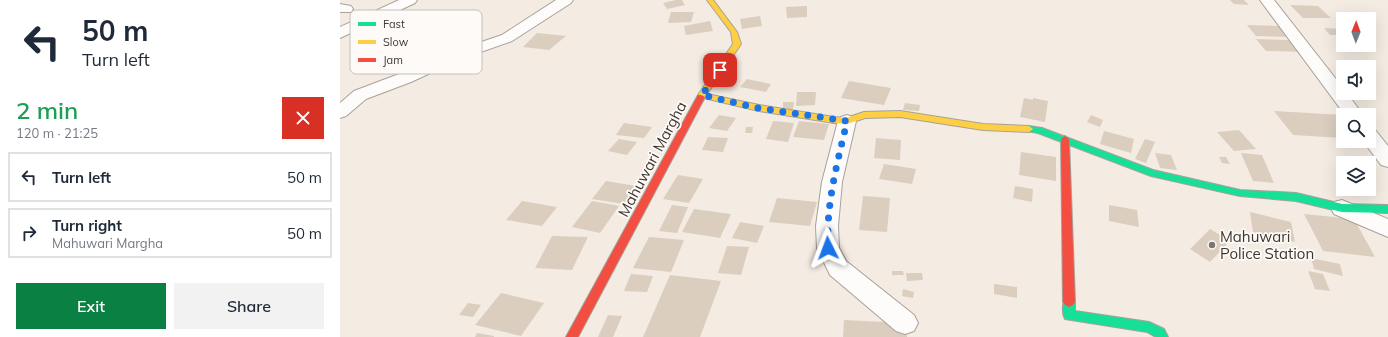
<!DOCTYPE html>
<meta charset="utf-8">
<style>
:root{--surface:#fff;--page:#f2f2f3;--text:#1f2937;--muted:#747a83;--line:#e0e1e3;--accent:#0b8043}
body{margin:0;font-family:Mulish,sans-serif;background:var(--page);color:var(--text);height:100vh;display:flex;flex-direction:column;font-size:15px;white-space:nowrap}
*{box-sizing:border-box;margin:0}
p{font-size:13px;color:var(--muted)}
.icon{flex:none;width:22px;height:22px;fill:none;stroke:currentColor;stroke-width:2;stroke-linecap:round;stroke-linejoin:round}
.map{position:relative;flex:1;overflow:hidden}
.sheet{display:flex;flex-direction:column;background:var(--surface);width:340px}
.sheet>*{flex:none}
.banner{background:#fff;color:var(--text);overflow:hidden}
.needle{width:26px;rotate:1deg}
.tools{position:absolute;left:996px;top:12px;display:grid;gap:8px}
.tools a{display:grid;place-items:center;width:40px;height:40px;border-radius:0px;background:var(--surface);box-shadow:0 4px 16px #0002;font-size:20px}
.pin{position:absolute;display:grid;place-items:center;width:34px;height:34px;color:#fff;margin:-17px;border-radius:8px;box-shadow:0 2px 6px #0006}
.me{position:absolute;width:44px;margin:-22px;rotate:357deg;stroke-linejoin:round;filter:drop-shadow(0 0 3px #0008)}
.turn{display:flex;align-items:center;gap:14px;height:84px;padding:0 16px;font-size:18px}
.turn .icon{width:52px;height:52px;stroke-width:2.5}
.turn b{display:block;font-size:28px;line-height:34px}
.round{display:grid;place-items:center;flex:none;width:42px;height:42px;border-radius:0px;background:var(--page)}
.summary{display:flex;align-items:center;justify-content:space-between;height:68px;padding:0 16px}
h1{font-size:24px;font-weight:600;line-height:30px;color:#1e9e55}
.button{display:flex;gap:8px;margin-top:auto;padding:8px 16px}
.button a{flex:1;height:46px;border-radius:0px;background:var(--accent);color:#fff;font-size:16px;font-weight:600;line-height:46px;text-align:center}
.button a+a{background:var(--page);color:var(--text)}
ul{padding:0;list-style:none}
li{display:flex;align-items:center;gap:12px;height:50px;margin:0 8px 6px;padding:0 8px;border:2px solid var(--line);border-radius:0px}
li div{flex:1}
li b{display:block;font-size:15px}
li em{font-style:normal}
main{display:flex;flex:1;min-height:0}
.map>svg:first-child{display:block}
.building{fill:#dbcebf}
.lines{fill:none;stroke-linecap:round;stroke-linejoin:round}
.street-casing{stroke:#a8a19a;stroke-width:2}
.fast-casing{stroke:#a8a19a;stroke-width:2}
.slow-casing{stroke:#a8a19a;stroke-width:2}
.jam-casing{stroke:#a8a19a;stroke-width:2}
.street{fill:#fdfcfb;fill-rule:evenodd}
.fast{fill:#16e098;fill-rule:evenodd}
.slow{fill:#ffcf43;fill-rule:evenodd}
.jam{fill:#f24e42;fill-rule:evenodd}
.route{stroke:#1a73e8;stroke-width:7;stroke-dasharray:0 12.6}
.poi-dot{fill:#7e766e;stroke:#fefaf7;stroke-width:1.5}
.labels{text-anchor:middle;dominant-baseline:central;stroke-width:3.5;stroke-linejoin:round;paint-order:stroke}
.street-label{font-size:15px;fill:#3e3730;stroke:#fefaf7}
.poi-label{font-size:15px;fill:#3e3730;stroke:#fefaf7;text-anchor:start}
.key{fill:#fefaf7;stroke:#c4c0bb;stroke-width:1}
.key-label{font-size:11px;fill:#3e3730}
</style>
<main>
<section class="sheet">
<div class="banner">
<div class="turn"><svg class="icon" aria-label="left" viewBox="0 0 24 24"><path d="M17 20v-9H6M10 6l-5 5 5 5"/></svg><div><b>50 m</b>Turn left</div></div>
</div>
<div class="summary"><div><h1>2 min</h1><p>120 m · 21:25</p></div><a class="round" style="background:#d93025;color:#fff"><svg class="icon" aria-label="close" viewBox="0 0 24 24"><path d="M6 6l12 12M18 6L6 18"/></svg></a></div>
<ul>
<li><svg class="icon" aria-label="left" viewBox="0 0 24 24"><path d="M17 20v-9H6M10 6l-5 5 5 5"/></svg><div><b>Turn left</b></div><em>50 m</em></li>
<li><svg class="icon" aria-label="right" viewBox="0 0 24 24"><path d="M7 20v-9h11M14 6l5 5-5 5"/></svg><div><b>Turn right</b><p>Mahuwari Margha</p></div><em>50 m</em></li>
</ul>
<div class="button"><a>Exit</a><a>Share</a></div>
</section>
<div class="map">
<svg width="1048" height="337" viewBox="0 0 1048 337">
<rect width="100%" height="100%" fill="#f4ebe2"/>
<g class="building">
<path d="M 336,0 L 342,0 L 345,5 L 327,9 L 323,3 Z"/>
<path d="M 890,0 L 904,0 L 909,5 L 894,4 Z"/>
<path d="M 950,5 L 978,6 L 991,18 L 963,18 Z"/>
<path d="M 467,6 L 467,17 L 447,18 L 446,7 Z"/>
<path d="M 331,12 L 354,12 L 351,22 L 328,23 Z"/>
<path d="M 420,16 L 422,26 L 402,29 L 400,19 Z"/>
<path d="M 370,21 L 373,31 L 346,35 L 344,26 Z"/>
<path d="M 907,25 L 940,26 L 949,37 L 916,36 Z"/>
<path d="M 984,28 L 1001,29 L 1003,35 L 990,35 Z"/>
<path d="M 197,33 L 226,36 L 209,50 L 183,47 Z"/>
<path d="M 916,39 L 950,40 L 961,52 L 926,51 Z"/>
<path d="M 407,79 L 431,84 L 426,92 L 400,87 Z"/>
<path d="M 509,81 L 551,88 L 544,105 L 501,98 Z"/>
<path d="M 457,92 L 476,92 L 475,105 L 456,106 Z"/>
<path d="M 684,98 L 693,100 L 693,98 L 708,101 L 705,122 L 680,117 Z"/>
<path d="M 443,102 L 454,102 L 453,109 L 443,110 Z"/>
<path d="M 565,103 L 580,105 L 579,111 L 563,110 Z"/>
<path d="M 934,111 L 1003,115 L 1003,138 L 953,135 Z"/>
<path d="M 379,115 L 396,118 L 387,131 L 369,128 Z"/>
<path d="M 751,115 L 763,120 L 760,127 L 747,122 Z"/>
<path d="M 433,121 L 454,123 L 448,142 L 426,139 Z"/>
<path d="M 459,121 L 489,124 L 484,140 L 453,137 Z"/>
<path d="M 284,123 L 312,127 L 304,138 L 276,135 Z"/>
<path d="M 406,127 L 413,127 L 412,133 L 405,133 Z"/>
<path d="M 899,130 L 916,149 L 894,151 L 877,132 Z"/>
<path d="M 764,131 L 794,139 L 791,153 L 760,144 Z"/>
<path d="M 368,137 L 388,138 L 383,152 L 362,150 Z"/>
<path d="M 536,138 L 561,140 L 560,160 L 534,158 Z"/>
<path d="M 279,139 L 297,142 L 287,155 L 268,151 Z"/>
<path d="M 805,139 L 815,142 L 806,163 L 795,159 Z"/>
<path d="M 681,152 L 716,157 L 716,181 L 679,175 Z"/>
<path d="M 815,153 L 831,155 L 837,170 L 820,168 Z"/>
<path d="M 901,153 L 922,155 L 934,183 L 913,181 Z"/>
<path d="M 879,157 L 886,157 L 890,164 L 882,163 Z"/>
<path d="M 544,164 L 576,169 L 572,184 L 539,179 Z"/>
<path d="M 338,175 L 363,179 L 349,203 L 323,199 Z"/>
<path d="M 266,181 L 296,186 L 284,204 L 252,199 Z"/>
<path d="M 675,186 L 693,189 L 692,202 L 673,198 Z"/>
<path d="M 523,196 L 550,198 L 547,232 L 519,230 Z"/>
<path d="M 437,198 L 477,202 L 470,226 L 429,222 Z"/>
<path d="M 182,201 L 217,207 L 202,226 L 166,220 Z"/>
<path d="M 252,201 L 279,206 L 260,233 L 232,227 Z"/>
<path d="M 332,205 L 348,207 L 337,233 L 319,231 Z"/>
<path d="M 769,205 L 797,210 L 799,227 L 769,221 Z"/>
<path d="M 354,209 L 391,214 L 380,238 L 342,232 Z"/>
<path d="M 910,212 L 951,222 L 955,242 L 913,232 Z"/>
<path d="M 964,214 L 1014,219 L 1035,257 L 983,251 Z"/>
<path d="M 400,222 L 424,226 L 417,243 L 392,238 Z"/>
<path d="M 870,229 L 890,241 L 870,262 L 850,249 Z"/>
<path d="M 212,236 L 248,237 L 232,270 L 195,268 Z"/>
<path d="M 309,237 L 344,240 L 331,272 L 293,268 Z"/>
<path d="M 387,246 L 409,247 L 401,275 L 378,273 Z"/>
<path d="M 971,258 L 1000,264 L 1003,276 L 974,269 Z"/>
<path d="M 552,271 L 563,271 L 564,275 L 552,275 Z"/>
<path d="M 968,271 L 983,274 L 990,291 L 975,289 Z"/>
<path d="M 566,273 L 582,273 L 583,280 L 567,281 Z"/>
<path d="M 291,274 L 313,276 L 307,292 L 284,291 Z"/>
<path d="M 330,275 L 381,281 L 360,337 L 303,337 Z"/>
<path d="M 654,284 L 677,287 L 677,298 L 654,294 Z"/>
<path d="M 563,289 L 574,292 L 573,298 L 562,296 Z"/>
<path d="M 161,293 L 204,303 L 181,336 L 135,325 Z"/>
<path d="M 128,303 L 141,305 L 133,317 L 119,315 Z"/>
<path d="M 268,315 L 282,316 L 273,337 L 258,337 Z"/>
<path d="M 504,320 L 567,323 L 567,337 L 503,337 Z"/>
<path d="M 137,333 L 154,336 L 154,337 L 135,337 Z"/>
</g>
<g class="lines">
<defs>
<g id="street">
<path d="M 59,0 L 77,0 L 75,3 L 0,38 L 0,27 Z"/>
<path d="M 216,0 L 233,0 L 231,3 L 172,41 L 121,59 L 71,82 L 26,99 L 6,116 L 0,118 L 0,103 L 14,91 L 59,74 L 109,53 L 162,35 Z"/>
<path d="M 920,0 L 934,0 L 1003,88 L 1003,93 L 1007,93 L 1023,115 L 1005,115 Z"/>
<path d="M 0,4 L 11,6 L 13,9 L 11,12 L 0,12 Z"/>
<path d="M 507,115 L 513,117 L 516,121 L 502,182 L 498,226 L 499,248 L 506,261 L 574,315 L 578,323 L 574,331 L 565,334 L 556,331 L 490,275 L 477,248 L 476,226 L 482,182 L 498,121 L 501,117 Z"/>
<path d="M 1029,129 L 1036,131 L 1048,146 L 1048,167 L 1041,165 L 1023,141 L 1029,141 Z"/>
<path d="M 1002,200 L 1048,219 L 1048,237 L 994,214 L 991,208 L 994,202 Z"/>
</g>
<g id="fast">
<path d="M 689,126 L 702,128 L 813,170 L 900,190 L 956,193 L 1002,204 L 1048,205 L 1048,213 L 1002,212 L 956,201 L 900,196 L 811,176 L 698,133 L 686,131 L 685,129 Z"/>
<path d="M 729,297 L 733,299 L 735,302 L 735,311 L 809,322 L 824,329 L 828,337 L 816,337 L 807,332 L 725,319 C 722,313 722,304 725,299 Z"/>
</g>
<path id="slow" d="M 367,0 L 373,0 L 397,32 L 401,44 L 367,94 L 419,105 L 494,117 L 506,118 L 524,112 L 560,111 L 643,124 L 689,126 L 693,129 L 689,132 L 643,130 L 560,117 L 525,118 L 507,124 L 494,123 L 419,111 L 364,98 L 358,99 L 358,95 L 393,44 L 391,32 Z"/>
<g id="jam">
<path d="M 358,95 L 361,95 L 365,97 L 238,337 L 226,337 Z"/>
<path d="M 725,136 L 729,139 L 735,302 L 733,305 L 729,307 L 725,305 L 723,302 L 721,139 Z"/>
</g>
</defs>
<use href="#street" class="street-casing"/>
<use href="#fast" class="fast-casing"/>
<use href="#slow" class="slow-casing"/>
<use href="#jam" class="jam-casing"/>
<use href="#street" class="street"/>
<use href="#fast" class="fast"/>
<use href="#slow" class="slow"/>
<use href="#jam" class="jam"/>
</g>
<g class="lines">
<path class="route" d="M 380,70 L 362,95 L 418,108 L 507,121 C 497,165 486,203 488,248"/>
</g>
<circle class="poi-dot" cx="872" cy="245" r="4"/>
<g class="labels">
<g class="street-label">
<text transform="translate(312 159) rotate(-62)">Mahuwari Margha</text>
</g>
<g class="poi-label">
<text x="880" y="236">Mahuwari<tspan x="880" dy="17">Police Station</tspan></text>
</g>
</g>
<rect x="10" y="10" width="132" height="64" rx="6" class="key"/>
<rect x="18" y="22" width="18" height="4" fill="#16e098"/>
<rect x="18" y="40" width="18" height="4" fill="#ffcf43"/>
<rect x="18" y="58" width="18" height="4" fill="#f24e42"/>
<g class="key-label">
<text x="43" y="28">Fast</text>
<text x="43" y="46">Slow</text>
<text x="43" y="64">Jam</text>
</g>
</svg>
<div class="tools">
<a><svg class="needle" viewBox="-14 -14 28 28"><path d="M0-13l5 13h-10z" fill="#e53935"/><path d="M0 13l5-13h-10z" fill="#747a83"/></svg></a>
<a><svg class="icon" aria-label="sound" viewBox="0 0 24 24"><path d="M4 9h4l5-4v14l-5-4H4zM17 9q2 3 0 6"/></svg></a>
<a><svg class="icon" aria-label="search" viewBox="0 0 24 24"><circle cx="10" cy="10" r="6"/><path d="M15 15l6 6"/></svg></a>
<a><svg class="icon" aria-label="layers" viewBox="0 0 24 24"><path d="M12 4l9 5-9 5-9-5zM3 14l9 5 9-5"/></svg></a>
</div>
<div class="pin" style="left:380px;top:70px;background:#d93025"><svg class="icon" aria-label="arrive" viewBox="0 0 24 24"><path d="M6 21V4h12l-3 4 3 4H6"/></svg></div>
<svg class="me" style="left:488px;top:248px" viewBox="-20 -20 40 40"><path d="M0-17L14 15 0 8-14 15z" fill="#1a73e8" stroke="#fff" stroke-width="4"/></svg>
</div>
</main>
